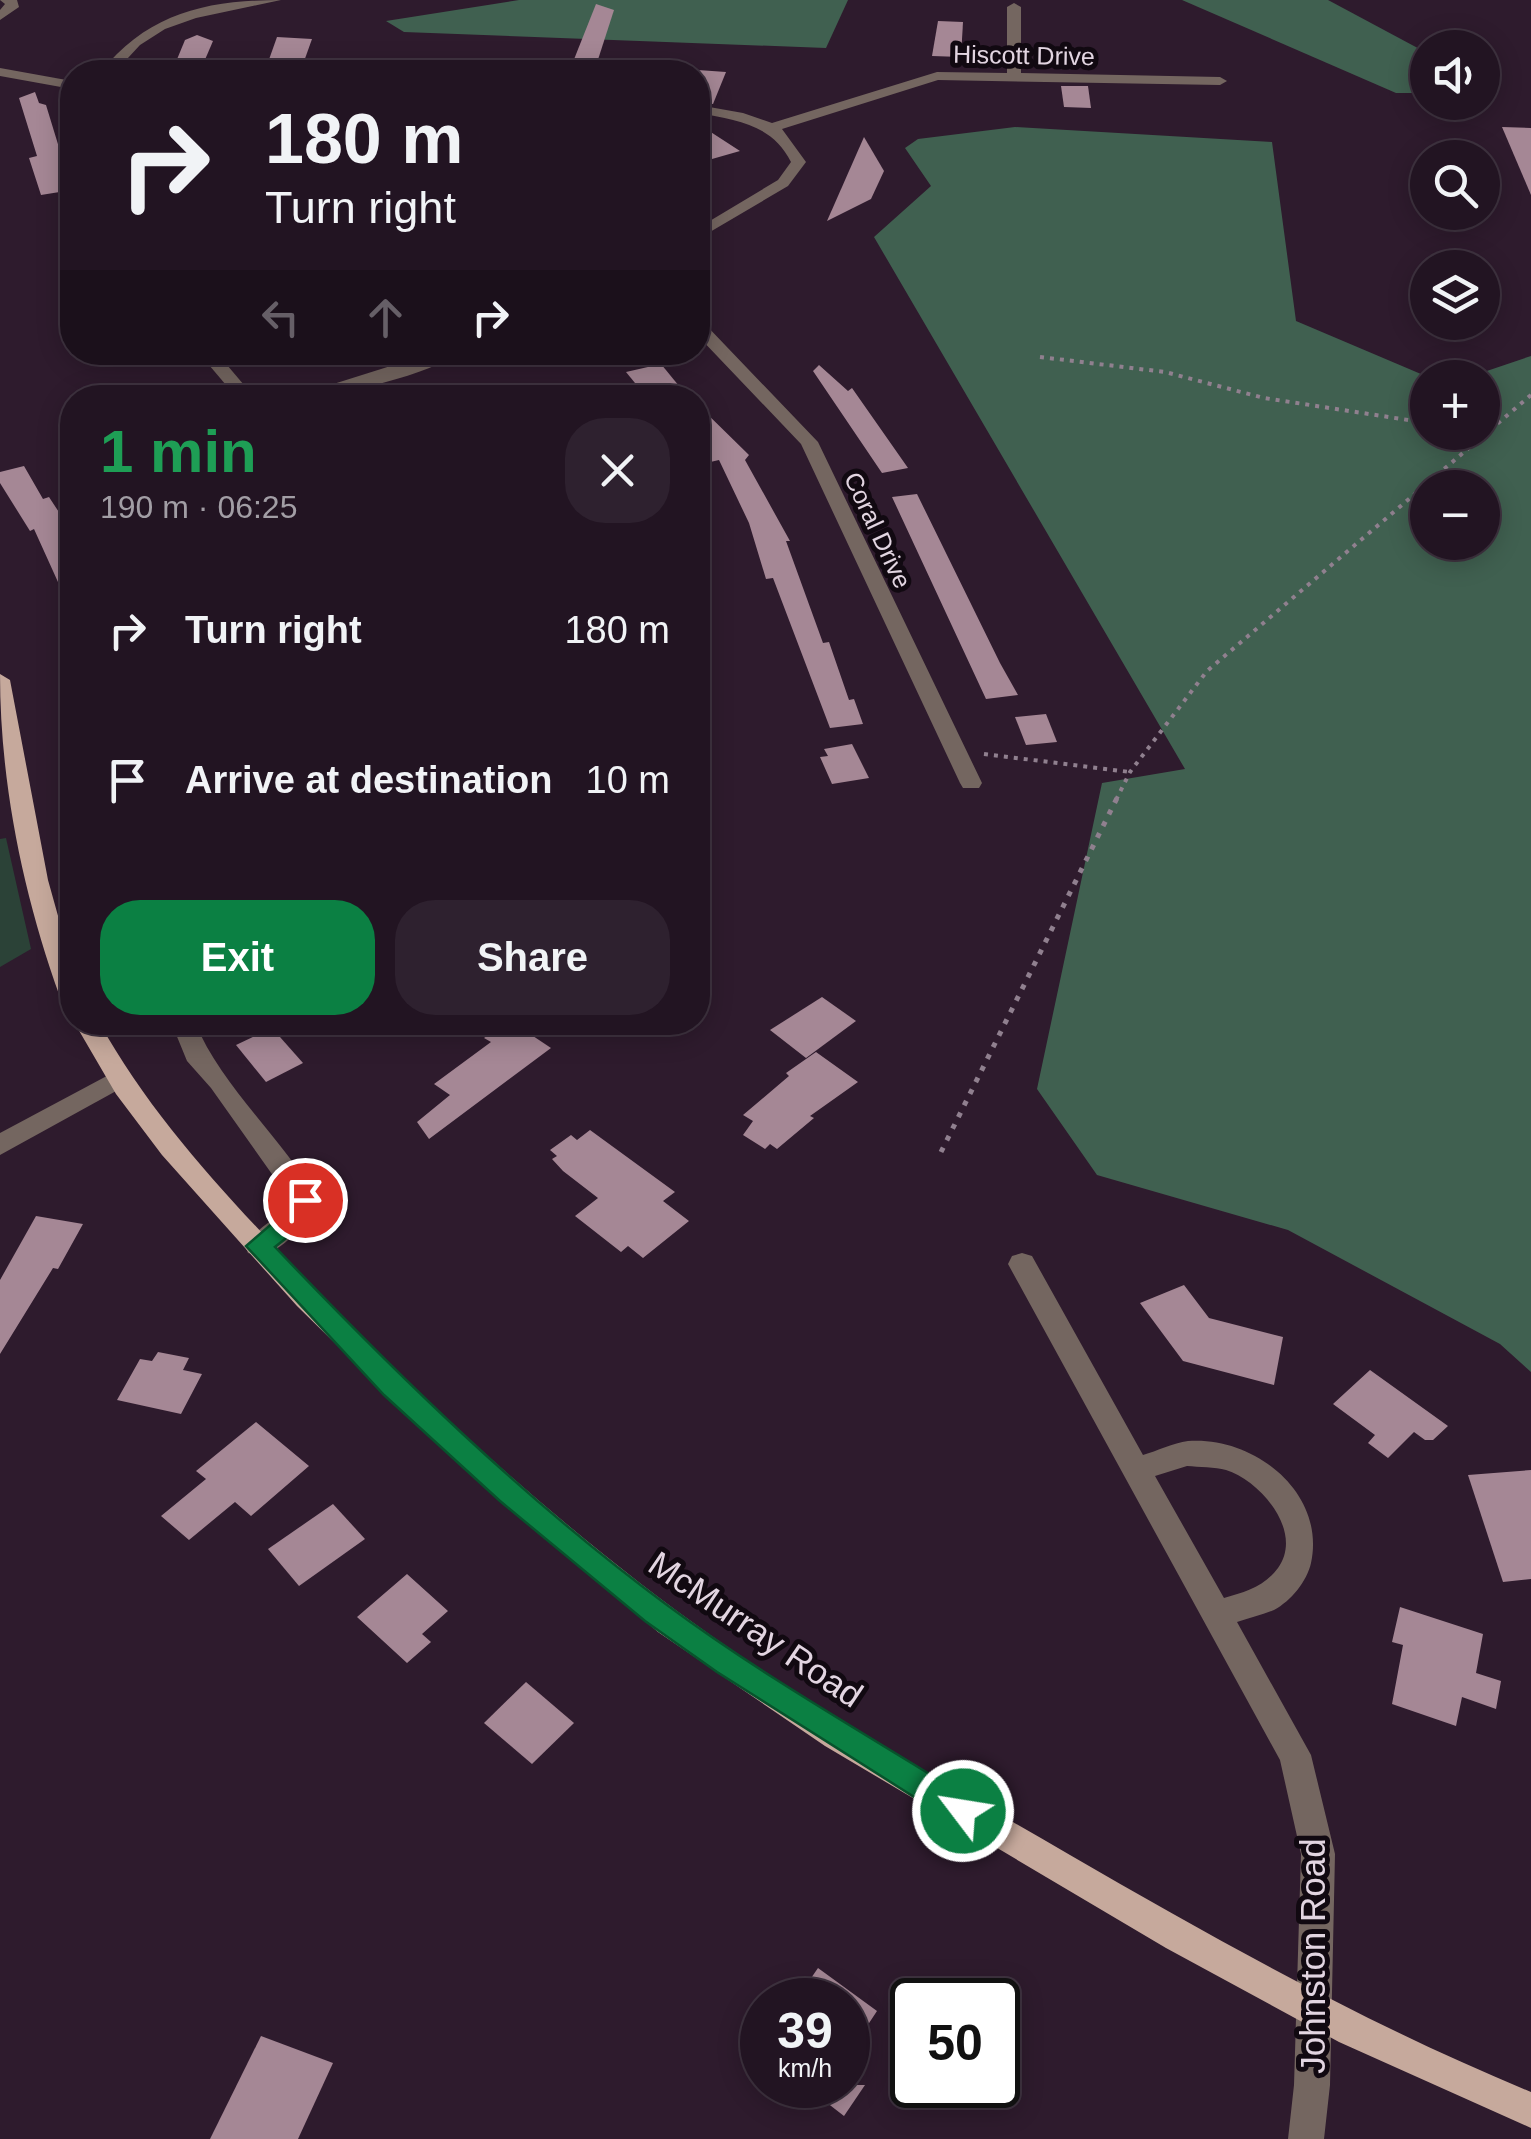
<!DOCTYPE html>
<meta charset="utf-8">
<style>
:root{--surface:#221422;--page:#2e212f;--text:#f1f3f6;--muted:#a29ea5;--line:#3f3340;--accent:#0b8043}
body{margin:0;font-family:Helvetica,sans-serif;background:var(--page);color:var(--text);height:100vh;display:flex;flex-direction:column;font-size:38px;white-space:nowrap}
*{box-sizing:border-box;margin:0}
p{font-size:32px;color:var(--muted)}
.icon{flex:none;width:55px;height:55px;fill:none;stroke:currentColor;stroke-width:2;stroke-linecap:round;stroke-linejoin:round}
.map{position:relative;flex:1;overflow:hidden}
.details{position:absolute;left:60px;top:385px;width:650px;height:650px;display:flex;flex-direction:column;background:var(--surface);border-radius:40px;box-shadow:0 5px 25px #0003,0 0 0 2px var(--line)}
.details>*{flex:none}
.guide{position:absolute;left:60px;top:60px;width:650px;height:305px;border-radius:40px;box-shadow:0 5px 25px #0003,0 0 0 2px var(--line);background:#221422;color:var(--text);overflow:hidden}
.buttons{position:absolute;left:1410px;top:30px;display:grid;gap:20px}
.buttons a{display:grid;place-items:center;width:90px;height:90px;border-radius:50%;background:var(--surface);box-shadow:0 5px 25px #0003,0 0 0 2px var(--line);font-size:50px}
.speed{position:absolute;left:740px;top:1978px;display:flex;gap:20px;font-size:50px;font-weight:700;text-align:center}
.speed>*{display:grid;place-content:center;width:130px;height:130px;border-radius:50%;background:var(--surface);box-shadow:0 5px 25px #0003,0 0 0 2px var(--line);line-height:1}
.speed small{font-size:25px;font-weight:400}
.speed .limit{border:5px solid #111;border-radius:15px;background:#fff;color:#111}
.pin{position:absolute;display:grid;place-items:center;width:85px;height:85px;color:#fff;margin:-42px;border:5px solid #fff;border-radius:50%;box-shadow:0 2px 10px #0007}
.me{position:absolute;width:110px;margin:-55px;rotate:301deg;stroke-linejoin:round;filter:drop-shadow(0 0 8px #0008)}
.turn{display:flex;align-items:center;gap:35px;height:210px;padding:0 40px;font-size:45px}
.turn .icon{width:130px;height:130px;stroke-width:2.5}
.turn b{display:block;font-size:70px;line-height:85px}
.lanes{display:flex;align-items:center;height:95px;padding:0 40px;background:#0003;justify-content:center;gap:50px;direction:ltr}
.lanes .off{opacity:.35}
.round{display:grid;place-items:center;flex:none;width:105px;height:105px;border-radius:40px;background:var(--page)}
.head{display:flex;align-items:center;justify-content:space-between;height:170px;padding:0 40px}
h1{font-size:60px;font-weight:700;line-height:75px;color:#1e9e55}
.cta{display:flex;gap:20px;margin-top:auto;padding:20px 40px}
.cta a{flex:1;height:115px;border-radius:40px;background:var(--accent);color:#fff;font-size:40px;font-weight:700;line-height:115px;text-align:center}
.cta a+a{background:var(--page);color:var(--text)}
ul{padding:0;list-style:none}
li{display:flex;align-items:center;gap:30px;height:150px;padding:0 40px}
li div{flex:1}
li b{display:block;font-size:38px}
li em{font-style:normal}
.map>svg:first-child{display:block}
.green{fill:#2b4237}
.forest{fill:#406050;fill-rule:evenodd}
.building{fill:#a58795}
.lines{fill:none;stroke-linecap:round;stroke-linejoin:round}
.path-far1{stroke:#90808f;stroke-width:4;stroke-dasharray:4 6;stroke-linecap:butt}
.path{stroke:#90808f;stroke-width:5;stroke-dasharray:5 8;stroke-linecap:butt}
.minor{fill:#746660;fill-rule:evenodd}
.major{fill:#c6a99c;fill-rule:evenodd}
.route{fill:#0b8043;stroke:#07532c;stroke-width:2.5}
.labels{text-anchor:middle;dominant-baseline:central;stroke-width:10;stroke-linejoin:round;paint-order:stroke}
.far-street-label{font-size:25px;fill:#e2d5e1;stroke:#110911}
.near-street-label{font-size:35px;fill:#e2d5e1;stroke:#110911}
</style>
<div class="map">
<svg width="1531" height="2139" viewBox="0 0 1531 2139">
<rect width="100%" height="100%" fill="#2e1b2d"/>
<path class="green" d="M 6,838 L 31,949 L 0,967 L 0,839 Z"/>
<g class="forest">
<path d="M 519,0 L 848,0 L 826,48 L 404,32 L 386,21 Z"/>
<path d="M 1182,0 L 1328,0 L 1427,53 L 1427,93 L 1396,93 Z"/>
<path d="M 1015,127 L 1272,142 L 1296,321 L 1428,377 L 1428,432 L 1482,432 L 1482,378 L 1469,377 L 1531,356 L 1531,1372 L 1500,1344 L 1288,1230 L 1097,1175 L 1037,1089 L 1102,783 L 1185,769 L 874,237 L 931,186 L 905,148 L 918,139 ZM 1428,488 L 1482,488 L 1482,542 L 1428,542 Z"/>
</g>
<g class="building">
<path d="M 596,4 L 614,10 L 594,72 L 569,72 Z"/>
<path d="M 938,21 L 963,22 L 961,57 L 932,56 Z"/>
<path d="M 197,35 L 213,41 L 201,69 L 173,69 L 185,40 Z"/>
<path d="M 277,37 L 312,39 L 302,67 L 266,68 Z"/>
<path d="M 698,70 L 726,72 L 713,104 L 698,102 Z"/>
<path d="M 1061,86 L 1088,86 L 1091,108 L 1064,107 Z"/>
<path d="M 35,92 L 39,103 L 46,105 L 72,190 L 41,195 L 29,158 L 37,156 L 19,98 Z"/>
<path d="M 698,117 L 706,118 L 703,127 L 740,151 L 698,163 Z"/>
<path d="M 1502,127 L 1531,128 L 1531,195 Z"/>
<path d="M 864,137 L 884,171 L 871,199 L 827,221 Z"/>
<path d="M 661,364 L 679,386 L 644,394 L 626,372 Z"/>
<path d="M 819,365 L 848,391 L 852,388 L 908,468 L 882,473 L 813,371 Z"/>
<path d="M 698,405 L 749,455 L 745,460 L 790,541 L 786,541 L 823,643 L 829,642 L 849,700 L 854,699 L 863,724 L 830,728 L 773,578 L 766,579 L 749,523 L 719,460 L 706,463 L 698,454 Z"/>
<path d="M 24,466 L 43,499 L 49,497 L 72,532 L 72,613 L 34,529 L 30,531 L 0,483 L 0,472 Z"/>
<path d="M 917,494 L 1000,663 L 1018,695 L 986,699 L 892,497 Z"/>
<path d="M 1046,714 L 1057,742 L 1026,745 L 1015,717 Z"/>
<path d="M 852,744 L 869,778 L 832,784 L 820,757 L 828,756 L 824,749 Z"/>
<path d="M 822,997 L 856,1021 L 806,1058 L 770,1030 Z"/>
<path d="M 506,1022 L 512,1022 L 551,1048 L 429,1139 L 417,1122 L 450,1095 L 434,1084 L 491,1042 L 484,1038 Z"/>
<path d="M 272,1028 L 303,1063 L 266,1082 L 236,1045 Z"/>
<path d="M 816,1052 L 858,1082 L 810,1116 L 814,1118 L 777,1149 L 770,1144 L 765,1149 L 743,1135 L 753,1121 L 743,1115 L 789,1076 L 786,1073 Z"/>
<path d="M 590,1130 L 675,1192 L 663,1201 L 689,1221 L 643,1258 L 628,1246 L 621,1252 L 575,1216 L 598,1198 L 563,1171 L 552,1159 L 557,1156 L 550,1150 L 571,1135 L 577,1140 Z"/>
<path d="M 36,1216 L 83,1224 L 58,1269 L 53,1268 L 0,1354 L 0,1280 Z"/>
<path d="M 1184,1285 L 1209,1318 L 1283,1337 L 1274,1385 L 1183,1361 L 1140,1303 Z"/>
<path d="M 158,1352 L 189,1358 L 183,1370 L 202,1374 L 181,1414 L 117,1400 L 140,1359 L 152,1361 Z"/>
<path d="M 1370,1370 L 1448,1426 L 1433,1440 L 1425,1440 L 1414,1432 L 1388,1458 L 1368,1443 L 1375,1435 L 1333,1404 Z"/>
<path d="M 256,1422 L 309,1466 L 251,1516 L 235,1502 L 189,1540 L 161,1516 L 206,1479 L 196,1471 Z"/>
<path d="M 1531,1470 L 1531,1579 L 1503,1582 L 1468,1475 Z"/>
<path d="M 333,1504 L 365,1539 L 299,1586 L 268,1549 Z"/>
<path d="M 407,1574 L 448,1611 L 422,1634 L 431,1642 L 407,1663 L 357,1617 Z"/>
<path d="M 1400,1607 L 1483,1634 L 1476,1673 L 1501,1681 L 1496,1709 L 1462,1697 L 1456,1726 L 1392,1704 L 1403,1645 L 1392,1642 Z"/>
<path d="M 526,1682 L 574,1723 L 532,1764 L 484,1723 Z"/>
<path d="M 818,1968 L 877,2011 L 848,2055 L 848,2000 L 796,2000 Z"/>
<path d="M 261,2036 L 333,2063 L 298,2139 L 210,2139 Z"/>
<path d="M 804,2085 L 865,2085 L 844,2116 Z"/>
</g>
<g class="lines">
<g class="path-far1">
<path d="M 1040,357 L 1165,372 L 1264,398 L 1428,423"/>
<path d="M 984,754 L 1130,772"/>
<path d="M 1116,800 L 1130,772 L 1207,671 L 1531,395"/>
</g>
<path class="path" d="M 941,1152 L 1117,798"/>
<g class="minor">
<path d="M 0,0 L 17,0 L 19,7 L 0,20 L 0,10 L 5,4 Z"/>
<path d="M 281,0 L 196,18 L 165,29 L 140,45 L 115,72 L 101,72 C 148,13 207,0 281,0 Z"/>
<path d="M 1014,3 L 1021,7 L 1021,73 L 1220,77 L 1227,81 L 1220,85 L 938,80 L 782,129 L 806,162 L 788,186 L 698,239 L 698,228 L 778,180 L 791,162 C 772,124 736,120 698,113 L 698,105 L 743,113 L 772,123 L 937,72 L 1007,73 L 1007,7 Z"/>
<path d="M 0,68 L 72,81 L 72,89 L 0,76 Z"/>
<path d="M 698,322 L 704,323 L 818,442 L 982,783 L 979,788 L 963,788 L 960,783 L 801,444 L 698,336 Z"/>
<path d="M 198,352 L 216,352 L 255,398 L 237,398 Z"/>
<path d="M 435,352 L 459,352 C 427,377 329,398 289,398 Z"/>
<path d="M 171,1022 L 195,1022 C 221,1087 284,1139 318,1201 C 306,1223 277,1263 248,1253 L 245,1246 C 256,1227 278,1220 291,1201 L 211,1088 L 187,1061 Z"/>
<path d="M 118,1070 L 127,1073 L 131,1079 L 127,1085 L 0,1155 L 0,1133 Z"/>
<path d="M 1022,1253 L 1032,1256 L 1143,1455 C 1157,1451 1173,1443 1188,1441 C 1255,1436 1326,1493 1311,1563 C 1307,1581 1291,1601 1274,1610 C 1263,1615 1249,1618 1237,1622 L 1311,1755 L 1335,1854 L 1330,2085 L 1324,2139 L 1288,2139 L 1294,2085 L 1301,1854 L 1280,1760 L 1008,1264 L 1012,1256 ZM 1187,1466 C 1199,1467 1215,1467 1226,1470 C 1261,1481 1304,1532 1278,1568 C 1264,1587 1245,1592 1224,1598 L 1155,1476 Z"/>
</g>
<g class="major">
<path d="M 0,674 L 10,680 L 48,880 L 72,966 L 72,1005 L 60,997 C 23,894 0,783 0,674 Z"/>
<path d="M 74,1022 L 99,1022 C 151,1116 224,1193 297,1270 C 420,1400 567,1534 713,1637 C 827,1717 949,1785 1070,1855 C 1220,1942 1371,2026 1531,2092 L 1531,2128 L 1339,2042 L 1166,1948 L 825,1746 L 658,1632 L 442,1448 L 297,1306 L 162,1155 L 116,1094 Z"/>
</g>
</g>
<path class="route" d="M 305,1191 L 313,1194 L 317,1200 L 299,1228 L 275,1247 C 397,1375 524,1499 667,1605 C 764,1677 871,1737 973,1801 L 978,1811 L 973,1821 L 963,1825 L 952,1821 L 717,1672 L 645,1621 L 500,1501 L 384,1395 L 246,1246 L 282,1215 L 296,1194 Z"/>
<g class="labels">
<g class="far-street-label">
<text transform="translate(1024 55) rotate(1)">Hiscott Drive</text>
<text transform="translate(878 530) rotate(65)">Coral Drive</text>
</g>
<g class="near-street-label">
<text transform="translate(756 1629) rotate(34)">McMurray Road</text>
<text transform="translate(1312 1956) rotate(-90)">Johnston Road</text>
</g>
</g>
</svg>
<div class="buttons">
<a><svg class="icon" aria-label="sound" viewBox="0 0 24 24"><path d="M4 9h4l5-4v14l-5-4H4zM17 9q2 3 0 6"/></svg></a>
<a><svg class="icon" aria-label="search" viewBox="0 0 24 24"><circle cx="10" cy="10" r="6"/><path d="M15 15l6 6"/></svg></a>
<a><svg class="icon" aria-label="layers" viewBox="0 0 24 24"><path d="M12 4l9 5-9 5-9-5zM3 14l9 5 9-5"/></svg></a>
<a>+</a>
<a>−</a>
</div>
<div class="speed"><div>39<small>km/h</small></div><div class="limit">50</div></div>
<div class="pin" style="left:305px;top:1200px;background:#d93025"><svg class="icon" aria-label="arrive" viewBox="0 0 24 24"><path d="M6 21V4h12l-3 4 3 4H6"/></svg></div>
<svg class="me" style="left:963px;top:1811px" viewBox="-20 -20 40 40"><circle r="17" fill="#0b8043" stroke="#fff" stroke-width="3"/><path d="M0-11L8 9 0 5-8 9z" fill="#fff"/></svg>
<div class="guide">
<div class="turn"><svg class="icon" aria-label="right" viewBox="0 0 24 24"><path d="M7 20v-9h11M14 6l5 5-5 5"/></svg><div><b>180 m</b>Turn right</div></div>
<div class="lanes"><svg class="icon off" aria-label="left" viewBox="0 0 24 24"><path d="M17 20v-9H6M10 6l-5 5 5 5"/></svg><svg class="icon off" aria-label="ahead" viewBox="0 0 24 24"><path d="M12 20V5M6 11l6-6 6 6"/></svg><svg class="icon" aria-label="right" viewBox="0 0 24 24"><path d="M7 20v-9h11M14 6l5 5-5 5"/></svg></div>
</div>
<section class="details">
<div class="head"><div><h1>1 min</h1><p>190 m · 06:25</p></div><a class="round"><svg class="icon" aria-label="close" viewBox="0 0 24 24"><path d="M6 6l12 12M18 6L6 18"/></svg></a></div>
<ul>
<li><svg class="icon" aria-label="right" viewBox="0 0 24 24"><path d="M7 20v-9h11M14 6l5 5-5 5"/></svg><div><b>Turn right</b></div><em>180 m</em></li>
<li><svg class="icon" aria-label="arrive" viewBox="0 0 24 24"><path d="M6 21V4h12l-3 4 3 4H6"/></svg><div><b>Arrive at destination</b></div><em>10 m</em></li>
</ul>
<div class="cta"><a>Exit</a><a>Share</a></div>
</section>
</div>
